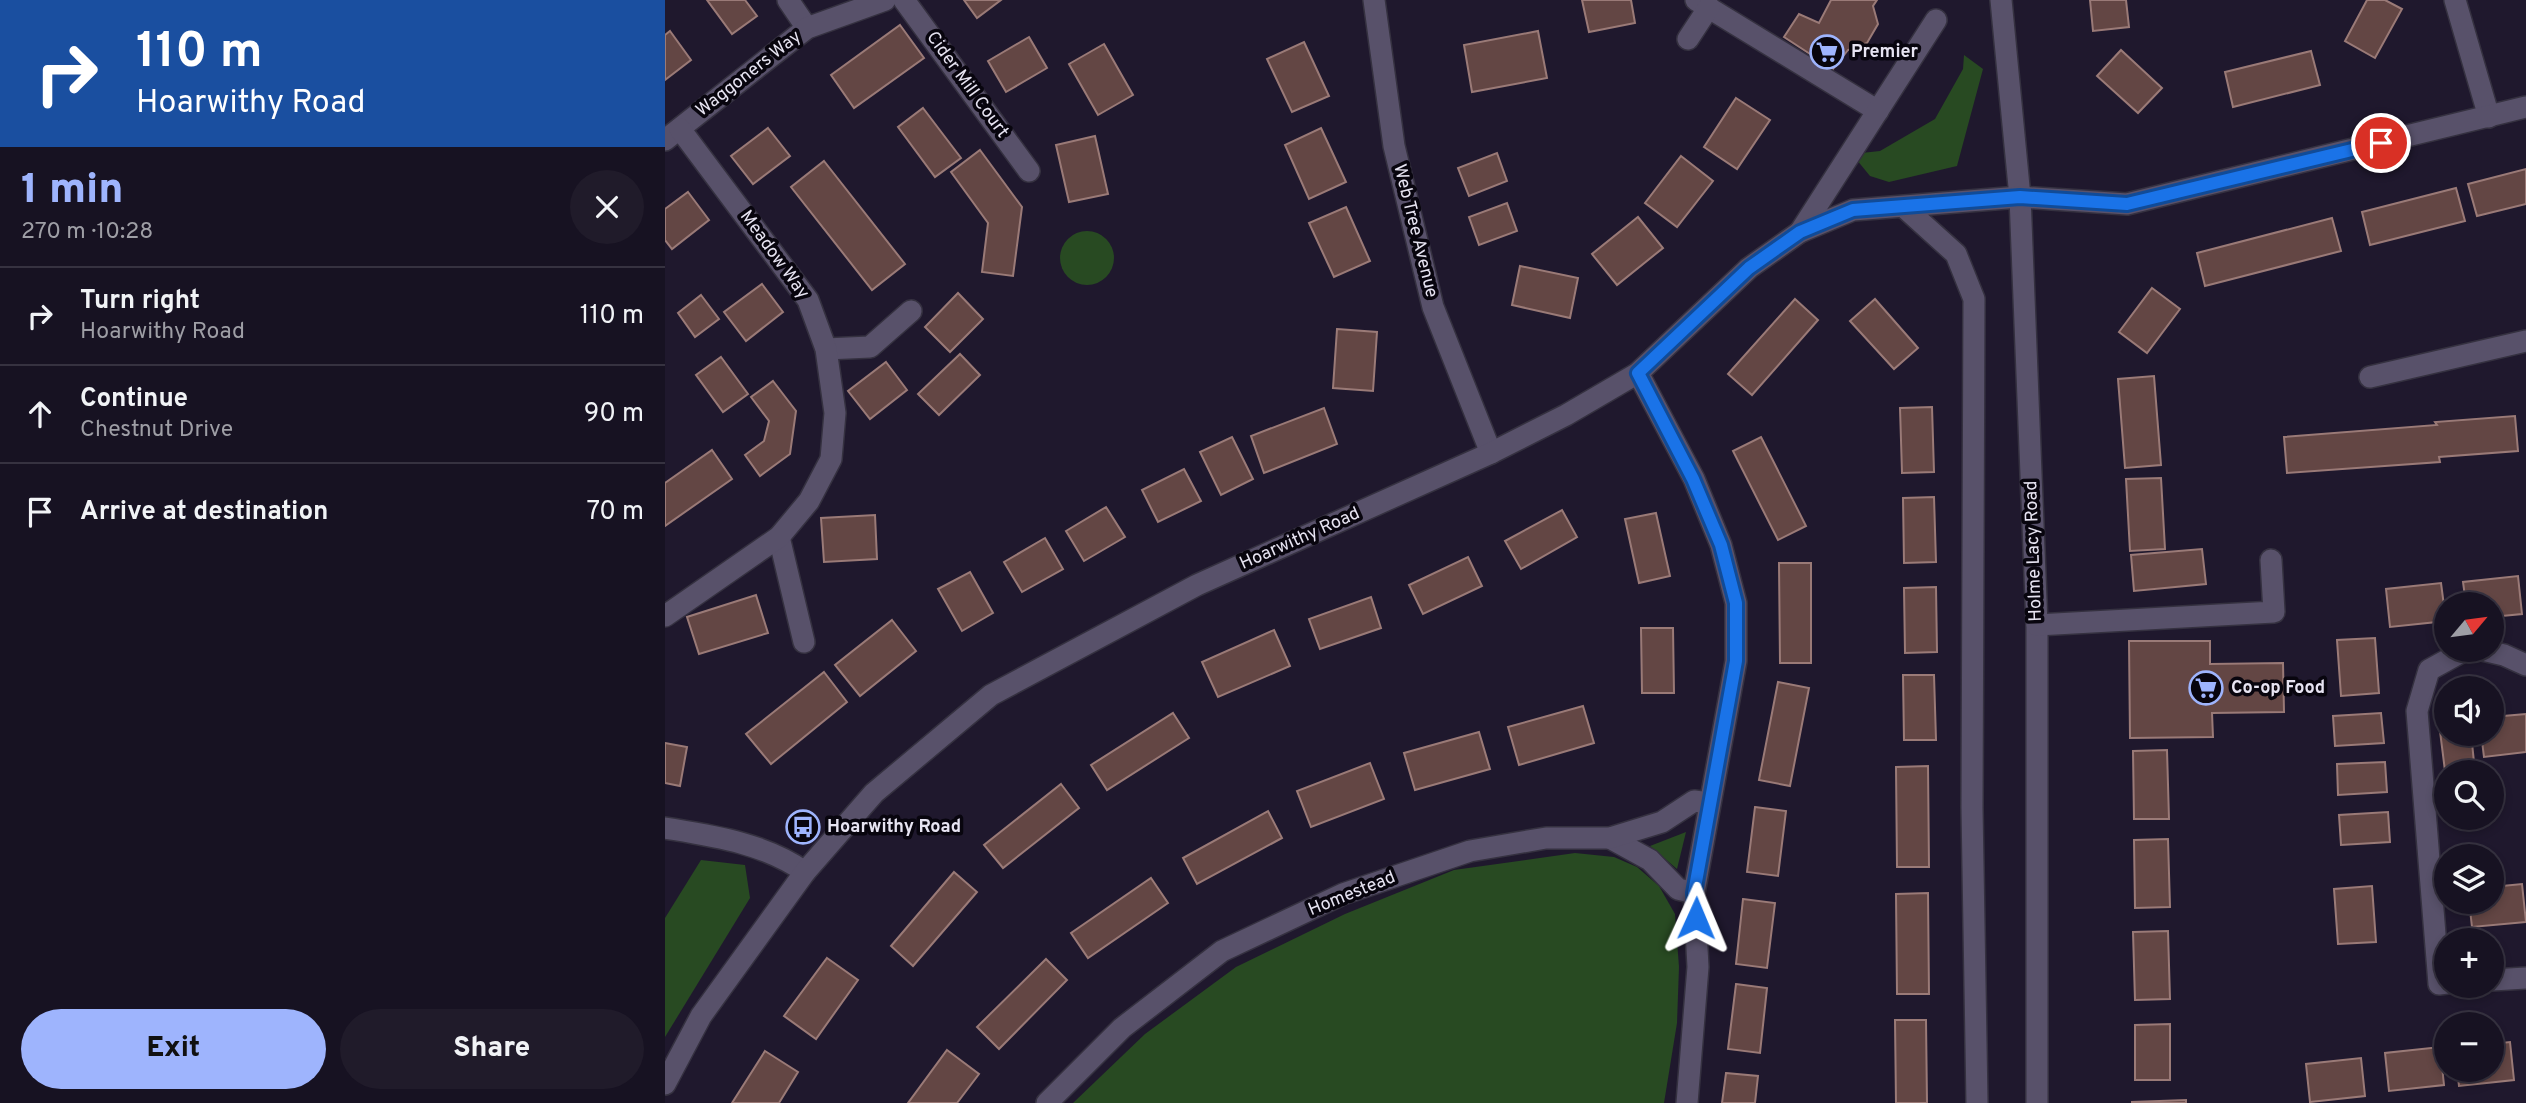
<!DOCTYPE html>
<meta charset="utf-8">
<style>
:root{--surface:#171222;--page:#201b2a;--text:#f1f3f6;--muted:#9e9ea5;--line:#363240;--accent:#9eb4fd}
body{margin:0;font-family:Overpass,sans-serif;background:var(--page);color:var(--text);height:100vh;display:flex;flex-direction:column;font-size:26px;white-space:nowrap}
*{box-sizing:border-box;margin:0}
p{font-size:23px;color:var(--muted)}
.icon{flex:none;width:38px;height:38px;fill:none;stroke:currentColor;stroke-width:2;stroke-linecap:round;stroke-linejoin:round}
.map{position:relative;flex:1;overflow:hidden}
.drawer{display:flex;flex-direction:column;background:var(--surface);width:665px}
.drawer>*{flex:none}
.guide{background:#1a4fa0;color:#fff;overflow:hidden}
.needle{width:46px;rotate:61deg}
.buttons{position:absolute;left:1769px;top:592px;display:grid;gap:14px}
.buttons a{display:grid;place-items:center;width:70px;height:70px;border-radius:50%;background:var(--surface);box-shadow:0 4px 10px #0003,0 0 0 2px var(--line);font-size:35px}
.pin{position:absolute;display:grid;place-items:center;width:60px;height:60px;color:#fff;margin:-30px;border:4px solid #fff;border-radius:50%;box-shadow:0 2px 7px #0007}
.me{position:absolute;width:77px;margin:-38px;rotate:1deg;stroke-linejoin:round;filter:drop-shadow(0 0 5px #0008)}
.turn{display:flex;align-items:center;gap:24px;height:147px;padding:0 21px;font-size:32px}
.turn .icon{width:91px;height:91px;stroke-width:2.5}
.turn b{display:block;font-size:49px;line-height:60px}
.round{display:grid;place-items:center;flex:none;width:74px;height:74px;border-radius:37px;background:var(--page)}
.summary{display:flex;align-items:center;justify-content:space-between;height:119px;padding:0 21px}
h1{font-size:42px;font-weight:800;line-height:52px;color:var(--accent)}
.button{display:flex;gap:14px;margin-top:auto;padding:14px 21px}
.button a{flex:1;height:80px;border-radius:42px;background:var(--accent);color:#111;font-size:28px;font-weight:800;line-height:80px;text-align:center}
.button a+a{background:var(--page);color:var(--text)}
ul{padding:0;list-style:none}
li{display:flex;align-items:center;gap:21px;height:98px;padding:0 21px;border-top:2px solid var(--line)}
li div{flex:1}
li b{display:block;font-size:26px}
li em{font-style:normal}
main{display:flex;flex:1;min-height:0}
.map>svg:first-child{display:block}
.green{fill:#284a22}
.building{fill:#634644;stroke:#9a7a77;stroke-width:2}
.lines{fill:none;stroke-linecap:round;stroke-linejoin:round}
.minor-casing{stroke:#353140;stroke-width:24}
.minor{stroke:#58516a;stroke-width:21}
.route-casing{stroke:#114b97;stroke-width:18}
.route{stroke:#1a73e8;stroke-width:12}
.labels{text-anchor:middle;dominant-baseline:central;stroke-width:7;stroke-linejoin:round;paint-order:stroke}
.poi-label{font-size:18px;font-weight:bold;fill:#e7e4f2;stroke:#08050e;text-anchor:start}
.street-label{font-size:18px;fill:#e7e4f2;stroke:#08050e}
</style>
<main>
<section class="drawer">
<div class="guide">
<div class="turn"><svg class="icon" aria-label="right" viewBox="0 0 24 24"><path d="M7 20v-9h11M14 6l5 5-5 5"/></svg><div><b>110 m</b>Hoarwithy Road</div></div>
</div>
<div class="summary"><div><h1>1 min</h1><p>270 m · 10:28</p></div><a class="round"><svg class="icon" aria-label="close" viewBox="0 0 24 24"><path d="M6 6l12 12M18 6L6 18"/></svg></a></div>
<ul>
<li><svg class="icon" aria-label="right" viewBox="0 0 24 24"><path d="M7 20v-9h11M14 6l5 5-5 5"/></svg><div><b>Turn right</b><p>Hoarwithy Road</p></div><em>110 m</em></li>
<li><svg class="icon" aria-label="ahead" viewBox="0 0 24 24"><path d="M12 20V5M6 11l6-6 6 6"/></svg><div><b>Continue</b><p>Chestnut Drive</p></div><em>90 m</em></li>
<li><svg class="icon" aria-label="arrive" viewBox="0 0 24 24"><path d="M6 21V4h12l-3 4 3 4H6"/></svg><div><b>Arrive at destination</b></div><em>70 m</em></li>
</ul>
<div class="button"><a>Exit</a><a>Share</a></div>
</section>
<div class="map">
<svg width="1861" height="1103" viewBox="0 0 1861 1103">
<rect width="100%" height="100%" fill="#1f182d"/>
<g class="green">
<path d="M 1299,55 L 1318,69 L 1292,166 L 1224,182 L 1205,176 L 1187,154 L 1215,151 L 1270,119 L 1298,69 Z"/>
<circle cx="422" cy="258" r="27"/>
<path d="M 1021,832 L 1012,869 L 985,846 Z"/>
<path d="M 910,853 L 949,857 L 972,867 L 994,886 L 1010,914 L 1014,967 L 1012,1023 L 999,1103 L 408,1103 L 480,1034 L 571,967 L 680,914 L 789,870 Z"/>
<path d="M 36,860 L 80,865 L 85,898 L 0,1037 L 0,918 Z"/>
</g>
<g class="building">
<path d="M 42,0 L 80,0 L 92,16 L 67,34 Z"/>
<path d="M 299,0 L 336,0 L 312,18 Z"/>
<path d="M 917,0 L 966,0 L 970,23 L 924,32 Z"/>
<path d="M 1166,0 L 1212,0 L 1208,6 L 1213,24 L 1202,43 L 1183,50 L 1168,69 L 1119,37 L 1134,14 L 1154,23 Z"/>
<path d="M 1425,0 L 1461,0 L 1464,27 L 1428,31 Z"/>
<path d="M 1702,0 L 1720,0 L 1737,9 L 1710,58 L 1680,41 Z"/>
<path d="M 235,25 L 259,58 L 189,108 L 166,75 Z"/>
<path d="M 5,31 L 26,60 L 0,80 L 0,35 Z"/>
<path d="M 873,31 L 882,78 L 807,92 L 799,45 Z"/>
<path d="M 364,37 L 382,68 L 341,92 L 323,61 Z"/>
<path d="M 639,42 L 664,96 L 627,112 L 602,59 Z"/>
<path d="M 439,44 L 468,95 L 433,115 L 404,64 Z"/>
<path d="M 1456,50 L 1497,88 L 1473,113 L 1432,76 Z"/>
<path d="M 1646,51 L 1655,85 L 1568,107 L 1560,72 Z"/>
<path d="M 1071,98 L 1105,120 L 1072,169 L 1039,147 Z"/>
<path d="M 258,108 L 296,158 L 270,177 L 233,127 Z"/>
<path d="M 103,128 L 125,156 L 88,184 L 66,156 Z"/>
<path d="M 656,128 L 681,182 L 644,199 L 620,145 Z"/>
<path d="M 430,136 L 443,194 L 404,202 L 391,145 Z"/>
<path d="M 315,150 L 357,207 L 348,276 L 317,272 L 323,223 L 286,172 Z"/>
<path d="M 832,153 L 842,181 L 804,196 L 793,168 Z"/>
<path d="M 1016,156 L 1048,181 L 1012,227 L 980,203 Z"/>
<path d="M 159,161 L 240,264 L 207,290 L 126,187 Z"/>
<path d="M 1861,169 L 1861,204 L 1812,216 L 1803,184 Z"/>
<path d="M 1791,188 L 1800,221 L 1705,245 L 1697,212 Z"/>
<path d="M 23,192 L 44,220 L 7,249 L 0,240 L 0,209 Z"/>
<path d="M 842,203 L 852,231 L 814,245 L 804,217 Z"/>
<path d="M 681,207 L 705,261 L 669,277 L 644,223 Z"/>
<path d="M 973,217 L 998,248 L 952,285 L 927,254 Z"/>
<path d="M 1667,218 L 1676,251 L 1540,286 L 1532,253 Z"/>
<path d="M 855,266 L 913,278 L 905,318 L 847,305 Z"/>
<path d="M 97,284 L 118,312 L 81,341 L 59,312 Z"/>
<path d="M 1487,288 L 1515,309 L 1482,353 L 1454,332 Z"/>
<path d="M 293,293 L 318,319 L 285,352 L 260,327 Z"/>
<path d="M 36,295 L 54,319 L 30,337 L 13,313 Z"/>
<path d="M 1130,299 L 1153,320 L 1087,395 L 1063,374 Z"/>
<path d="M 1210,299 L 1253,348 L 1229,369 L 1185,321 Z"/>
<path d="M 672,329 L 712,332 L 708,391 L 668,388 Z"/>
<path d="M 295,354 L 315,375 L 274,415 L 253,394 Z"/>
<path d="M 56,357 L 83,394 L 58,412 L 31,375 Z"/>
<path d="M 221,362 L 242,390 L 205,419 L 183,391 Z"/>
<path d="M 1489,376 L 1496,465 L 1460,468 L 1453,379 Z"/>
<path d="M 108,381 L 131,411 L 125,454 L 95,476 L 80,455 L 99,441 L 104,421 L 86,397 Z"/>
<path d="M 1267,407 L 1269,472 L 1237,473 L 1235,408 Z"/>
<path d="M 659,408 L 672,444 L 599,473 L 586,436 Z"/>
<path d="M 1850,416 L 1853,451 L 1774,457 L 1775,462 L 1622,473 L 1619,437 L 1772,425 L 1770,422 Z"/>
<path d="M 567,437 L 588,479 L 556,495 L 535,452 Z"/>
<path d="M 1096,437 L 1141,526 L 1113,540 L 1068,451 Z"/>
<path d="M 47,450 L 67,479 L 0,526 L 0,483 Z"/>
<path d="M 519,469 L 536,501 L 493,522 L 477,490 Z"/>
<path d="M 1496,478 L 1500,549 L 1465,551 L 1461,479 Z"/>
<path d="M 1269,497 L 1271,562 L 1239,563 L 1238,498 Z"/>
<path d="M 441,507 L 460,537 L 419,561 L 401,531 Z"/>
<path d="M 897,510 L 912,537 L 856,569 L 840,541 Z"/>
<path d="M 991,513 L 1005,576 L 974,583 L 960,519 Z"/>
<path d="M 210,515 L 212,559 L 159,562 L 156,518 Z"/>
<path d="M 380,538 L 398,569 L 357,592 L 339,562 Z"/>
<path d="M 1537,549 L 1541,584 L 1469,591 L 1466,555 Z"/>
<path d="M 803,557 L 817,586 L 758,614 L 744,585 Z"/>
<path d="M 1114,563 L 1146,563 L 1146,663 L 1115,663 Z"/>
<path d="M 305,572 L 328,613 L 297,631 L 273,589 Z"/>
<path d="M 1853,576 L 1857,614 L 1827,617 L 1827,604 L 1801,604 L 1798,582 Z"/>
<path d="M 1776,583 L 1781,621 L 1725,627 L 1721,589 Z"/>
<path d="M 1271,587 L 1272,652 L 1240,653 L 1239,588 Z"/>
<path d="M 91,595 L 103,633 L 34,654 L 22,617 Z"/>
<path d="M 706,597 L 716,628 L 655,649 L 644,619 Z"/>
<path d="M 227,620 L 251,651 L 195,696 L 170,665 Z"/>
<path d="M 976,628 L 1008,628 L 1009,693 L 977,693 Z"/>
<path d="M 609,630 L 625,666 L 553,697 L 537,662 Z"/>
<path d="M 1710,638 L 1714,693 L 1676,696 L 1672,640 Z"/>
<path d="M 1464,641 L 1545,641 L 1545,664 L 1618,663 L 1619,712 L 1547,713 L 1548,737 L 1465,738 Z"/>
<path d="M 159,672 L 182,702 L 106,764 L 81,734 Z"/>
<path d="M 1238,675 L 1269,675 L 1271,740 L 1239,740 Z"/>
<path d="M 1113,682 L 1144,688 L 1125,786 L 1094,780 Z"/>
<path d="M 918,706 L 929,743 L 854,765 L 843,727 Z"/>
<path d="M 508,713 L 524,738 L 442,790 L 426,765 Z"/>
<path d="M 1716,713 L 1719,743 L 1670,746 L 1668,716 Z"/>
<path d="M 1861,714 L 1861,752 L 1819,757 L 1816,733 L 1827,733 L 1827,717 Z"/>
<path d="M 1782,730 L 1782,733 L 1806,733 L 1810,772 L 1782,772 L 1781,779 L 1775,731 Z"/>
<path d="M 814,732 L 825,769 L 750,790 L 739,753 Z"/>
<path d="M 0,743 L 22,747 L 15,786 L 0,783 Z"/>
<path d="M 1502,750 L 1504,819 L 1469,819 L 1468,751 Z"/>
<path d="M 1720,762 L 1722,792 L 1673,795 L 1672,764 Z"/>
<path d="M 705,763 L 719,799 L 646,827 L 632,791 Z"/>
<path d="M 1263,766 L 1264,867 L 1232,867 L 1231,767 Z"/>
<path d="M 396,784 L 414,808 L 338,868 L 319,845 Z"/>
<path d="M 1090,807 L 1121,811 L 1113,876 L 1082,872 Z"/>
<path d="M 603,811 L 617,838 L 532,884 L 518,858 Z"/>
<path d="M 1723,812 L 1725,842 L 1676,845 L 1674,815 Z"/>
<path d="M 1503,839 L 1505,907 L 1470,908 L 1469,840 Z"/>
<path d="M 289,872 L 312,892 L 248,966 L 226,946 Z"/>
<path d="M 486,878 L 503,903 L 423,958 L 406,933 Z"/>
<path d="M 1857,884 L 1861,922 L 1807,927 L 1804,901 L 1827,901 L 1827,887 Z"/>
<path d="M 1707,886 L 1711,942 L 1673,944 L 1669,889 Z"/>
<path d="M 1263,893 L 1264,994 L 1232,994 L 1231,894 Z"/>
<path d="M 1078,899 L 1110,903 L 1102,968 L 1071,964 Z"/>
<path d="M 1503,931 L 1505,999 L 1470,1000 L 1468,932 Z"/>
<path d="M 162,958 L 193,980 L 151,1039 L 119,1016 Z"/>
<path d="M 381,959 L 402,980 L 334,1049 L 312,1027 Z"/>
<path d="M 1071,984 L 1102,988 L 1095,1053 L 1063,1049 Z"/>
<path d="M 1230,1020 L 1261,1020 L 1262,1103 L 1231,1103 Z"/>
<path d="M 1505,1024 L 1505,1080 L 1470,1080 L 1470,1025 Z"/>
<path d="M 1845,1042 L 1849,1080 L 1794,1086 L 1792,1069 L 1827,1069 L 1827,1044 Z"/>
<path d="M 1775,1047 L 1779,1085 L 1724,1091 L 1720,1053 Z"/>
<path d="M 282,1050 L 314,1074 L 292,1103 L 243,1103 Z"/>
<path d="M 100,1051 L 133,1072 L 114,1103 L 67,1103 Z"/>
<path d="M 1696,1058 L 1700,1096 L 1645,1102 L 1641,1064 Z"/>
<path d="M 1061,1073 L 1093,1076 L 1090,1103 L 1057,1103 Z"/>
<path d="M 1521,1100 L 1521,1103 L 1467,1103 L 1467,1102 Z"/>
</g>
<g class="lines">
<defs>
<g id="minor">
<path d="M 123,0 L 142,28"/>
<path d="M 239,0 L 364,171"/>
<path d="M 709,0 L 729,146 L 768,307 L 826,453"/>
<path d="M 1031,0 L 1213,111"/>
<path d="M 1336,0 L 1355,197 L 1372,625 L 1372,1103"/>
<path d="M 1790,0 L 1824,117"/>
<path d="M 1023,39 L 1044,7"/>
<path d="M 0,140 L 142,28 L 220,0"/>
<path d="M 1239,207 L 1291,254 L 1309,299 L 1307,808 L 1312,1103"/>
<path d="M 1135,232 L 1271,20"/>
<path d="M 161,349 L 205,347 L 246,311"/>
<path d="M 973,373 L 1029,479 L 1056,545 L 1071,603 L 1071,661 L 1029,893 L 1033,967 L 1022,1103"/>
<path d="M 1705,377 L 1861,341"/>
<path d="M 114,537 L 139,642"/>
<path d="M 0,616 L 114,537 L 144,501 L 166,459 L 170,413 L 161,349 L 143,300 L 15,129"/>
<path d="M 1372,625 L 1609,612 L 1606,560"/>
<path d="M 1813,649 L 1839,655 L 1861,665"/>
<path d="M 0,828 C 48,836 99,843 140,872"/>
<path d="M 945,838 L 985,860 L 1013,889 L 1029,893"/>
<path d="M 1827,980 L 1861,978"/>
<path d="M 1782,983 L 1774,984 L 1752,711 L 1764,670 L 1802,649"/>
<path d="M 0,1084 L 36,1016 L 140,872 L 209,793 L 326,695 L 532,585 L 826,453 L 901,415 L 973,373 L 1084,268 L 1135,232 L 1188,210 L 1355,197 L 1462,204 L 1861,107"/>
<path d="M 382,1103 L 457,1028 L 557,951 L 678,894 L 805,851 L 881,838 L 945,838 L 997,822 L 1029,801 L 1044,803"/>
</g>
</defs>
<use href="#minor" class="minor-casing"/>
<use href="#minor" class="minor"/>
</g>
<g class="lines">
<defs>
<path id="route" d="M 1031,918 L 1029,893 L 1071,661 L 1071,603 L 1056,545 L 1028,479 L 973,373 L 1084,268 L 1135,232 L 1188,210 L 1355,197 L 1462,204 L 1716,143"/>
</defs>
<use href="#route" class="route-casing"/>
<use href="#route" class="route"/>
</g>
<defs>
<symbol id="supermarket-ring" viewBox="-11 -11 22 22"><circle r="9.5" fill="#08050e" stroke="#9eb4fd" stroke-width="1.5"/><path d="M-6-5.5h2.5l.6 2H6L4.5 2H-2.5L-4.4-4H-6ZM-1.5 3.2a1.3 1.3 0 1 0 .1 0ZM3 3.2a1.3 1.3 0 1 0 .1 0Z" fill="#9eb4fd"/></symbol>
<symbol id="bus-ring" viewBox="-11 -11 22 22"><circle r="9.5" fill="#08050e" stroke="#9eb4fd" stroke-width="1.5"/><path d="M-5-6H5V4H4V6H2V4H-2V6H-4V4H-5ZM-3.5-4V0h7V-4ZM-3.5 1.2v1.5H-2V1.2ZM2 1.2v1.5H3.5V1.2Z" fill="#9eb4fd"/></symbol>
</defs>
<g fill-rule="evenodd">
<use href="#supermarket-ring" x="1143" y="33" width="38" height="38"/>
<use href="#supermarket-ring" x="1522" y="669" width="38" height="38"/>
<use href="#bus-ring" x="119" y="808" width="38" height="38"/>
</g>
<g class="labels">
<g class="poi-label">
<text x="1186" y="52">Premier</text>
<text x="1566" y="688">Co-op Food</text>
<text x="162" y="827">Hoarwithy Road</text>
</g>
<g class="street-label">
<text transform="translate(84 74) rotate(-38)">Waggoners Way</text>
<text transform="translate(302 85) rotate(54)">Cider Mill Court</text>
<text transform="translate(750 231) rotate(76)">Web Tree Avenue</text>
<text transform="translate(109 255) rotate(54)">Meadow Way</text>
<text transform="translate(635 539) rotate(-24)">Hoarwithy Road</text>
<text transform="translate(1369 551) rotate(-92)">Holme Lacy Road</text>
<text transform="translate(687 894) rotate(-22)">Homestead</text>
</g>
</g>
</svg>
<div class="buttons">
<a><svg class="needle" viewBox="-14 -14 28 28"><path d="M0-13l5 13h-10z" fill="#e53935"/><path d="M0 13l5-13h-10z" fill="#9e9ea5"/></svg></a>
<a><svg class="icon" aria-label="sound" viewBox="0 0 24 24"><path d="M4 9h4l5-4v14l-5-4H4zM17 9q2 3 0 6"/></svg></a>
<a><svg class="icon" aria-label="search" viewBox="0 0 24 24"><circle cx="10" cy="10" r="6"/><path d="M15 15l6 6"/></svg></a>
<a><svg class="icon" aria-label="layers" viewBox="0 0 24 24"><path d="M12 4l9 5-9 5-9-5zM3 14l9 5 9-5"/></svg></a>
<a>+</a>
<a>−</a>
</div>
<div class="pin" style="left:1716px;top:143px;background:#d93025"><svg class="icon" aria-label="arrive" viewBox="0 0 24 24"><path d="M6 21V4h12l-3 4 3 4H6"/></svg></div>
<svg class="me" style="left:1031px;top:918px" viewBox="-20 -20 40 40"><path d="M0-17L14 15 0 8-14 15z" fill="#1a73e8" stroke="#fff" stroke-width="4"/></svg>
</div>
</main>
